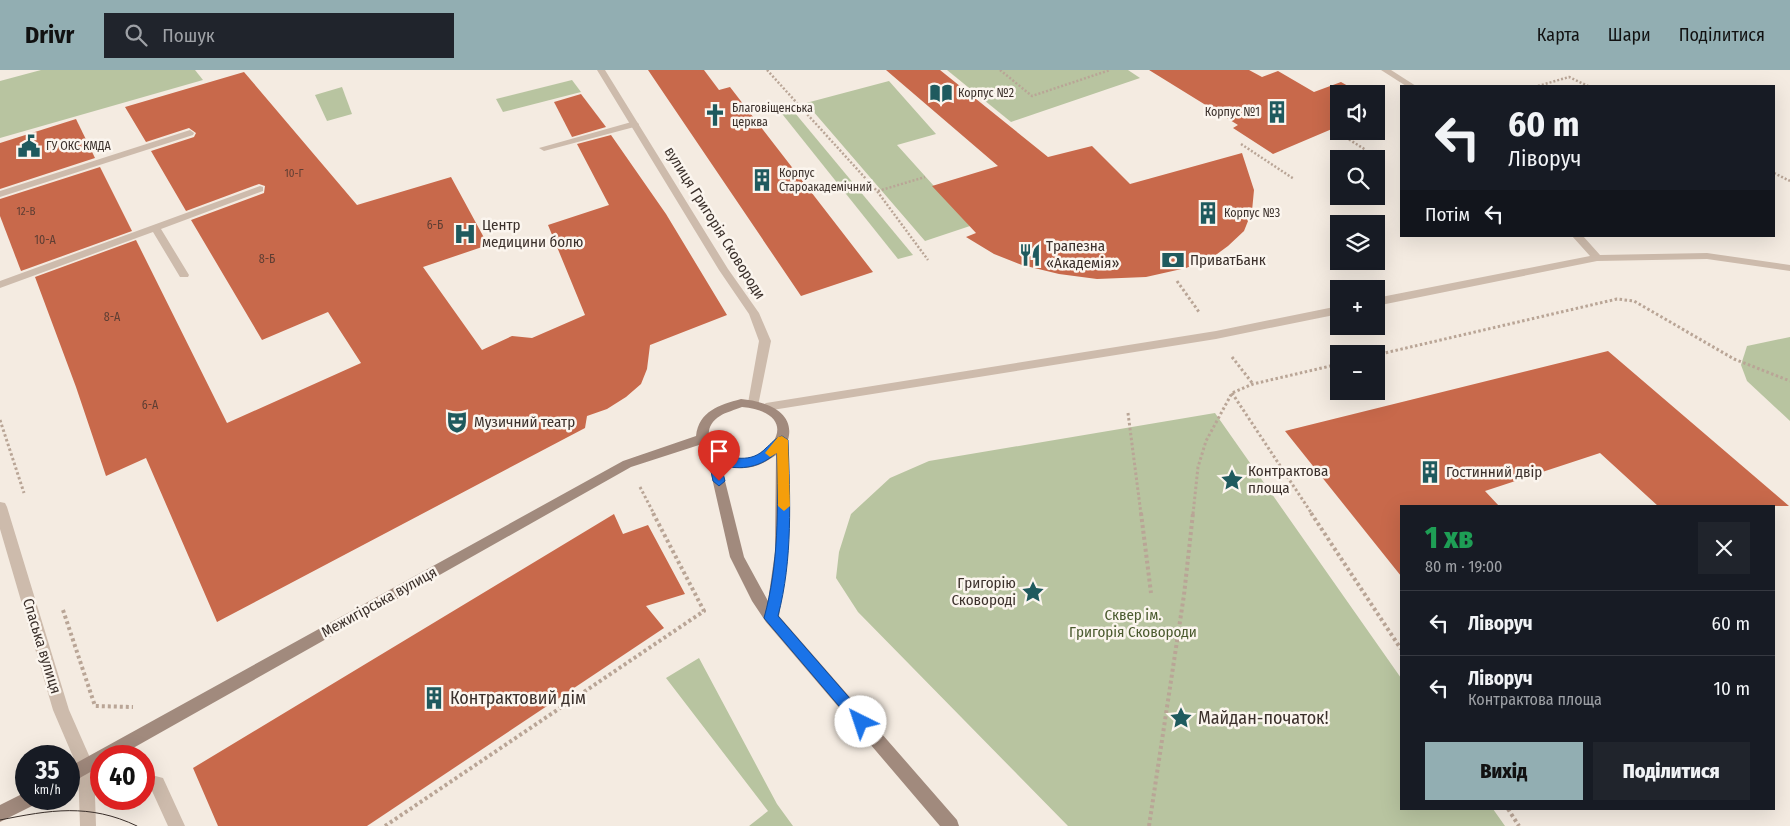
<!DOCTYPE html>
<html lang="uk">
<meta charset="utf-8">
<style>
:root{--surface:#171b24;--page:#20242c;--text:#f1f3f6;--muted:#9ea1a6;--line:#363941;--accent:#92aeb2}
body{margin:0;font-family:"Fira Sans Condensed",sans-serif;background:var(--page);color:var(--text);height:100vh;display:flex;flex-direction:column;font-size:19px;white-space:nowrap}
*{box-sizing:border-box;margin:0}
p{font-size:16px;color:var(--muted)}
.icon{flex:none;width:28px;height:28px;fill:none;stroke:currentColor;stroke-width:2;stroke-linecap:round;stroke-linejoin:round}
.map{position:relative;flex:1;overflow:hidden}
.details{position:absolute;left:1400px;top:435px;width:375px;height:305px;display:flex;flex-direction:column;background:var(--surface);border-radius:0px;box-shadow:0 5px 20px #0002}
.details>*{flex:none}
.banner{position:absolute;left:1400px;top:15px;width:375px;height:152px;border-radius:0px;box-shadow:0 5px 20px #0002;background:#171b24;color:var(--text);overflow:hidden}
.buttons{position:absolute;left:1330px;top:15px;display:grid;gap:10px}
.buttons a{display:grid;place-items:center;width:55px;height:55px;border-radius:0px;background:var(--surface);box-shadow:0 5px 20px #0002;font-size:25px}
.speed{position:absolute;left:15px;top:675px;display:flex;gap:10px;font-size:25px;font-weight:700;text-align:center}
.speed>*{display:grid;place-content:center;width:65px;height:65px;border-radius:50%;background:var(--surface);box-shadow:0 5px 20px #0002;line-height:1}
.speed small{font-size:12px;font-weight:400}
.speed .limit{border:8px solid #d22;background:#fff;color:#111}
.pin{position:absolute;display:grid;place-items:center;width:42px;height:42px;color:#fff;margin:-51px -21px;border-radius:50% 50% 50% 0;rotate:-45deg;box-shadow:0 0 5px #0007}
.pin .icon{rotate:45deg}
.me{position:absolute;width:55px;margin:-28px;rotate:319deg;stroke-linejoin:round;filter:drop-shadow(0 0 4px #0008)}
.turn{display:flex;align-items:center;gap:18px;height:105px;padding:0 25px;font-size:22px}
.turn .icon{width:65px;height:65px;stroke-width:2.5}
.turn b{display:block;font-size:35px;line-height:42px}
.then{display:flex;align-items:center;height:48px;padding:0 25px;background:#0003;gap:10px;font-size:19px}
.round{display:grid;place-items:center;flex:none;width:52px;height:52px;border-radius:0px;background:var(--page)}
.head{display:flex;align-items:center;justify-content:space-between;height:85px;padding:0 25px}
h1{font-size:30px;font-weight:800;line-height:38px;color:#1e9e55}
.action{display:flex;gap:10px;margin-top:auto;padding:10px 25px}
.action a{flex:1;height:58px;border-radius:0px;background:var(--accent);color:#111;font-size:20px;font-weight:800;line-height:58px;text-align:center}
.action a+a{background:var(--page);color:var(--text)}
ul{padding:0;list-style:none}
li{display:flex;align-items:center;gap:15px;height:65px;padding:0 25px;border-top:1px solid var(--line)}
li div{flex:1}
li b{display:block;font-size:19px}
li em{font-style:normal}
header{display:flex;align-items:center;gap:30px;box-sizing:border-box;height:70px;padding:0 25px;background:var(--accent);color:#111}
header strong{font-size:24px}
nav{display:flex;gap:28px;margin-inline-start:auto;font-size:18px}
.search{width:350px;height:45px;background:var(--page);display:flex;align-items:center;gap:12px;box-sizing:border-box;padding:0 18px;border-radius:0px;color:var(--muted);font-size:19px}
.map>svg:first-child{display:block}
.green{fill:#b8c4a0}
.building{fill:#c8694b}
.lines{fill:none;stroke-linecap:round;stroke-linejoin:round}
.path-far2{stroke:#b9a596;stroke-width:2.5;stroke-dasharray:2 2;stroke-linecap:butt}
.path-far1{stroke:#b9a596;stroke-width:3;stroke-dasharray:2.5 2.5;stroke-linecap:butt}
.path{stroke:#b9a596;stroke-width:4;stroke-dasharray:3 3;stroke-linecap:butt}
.lane{fill:#cdbbac;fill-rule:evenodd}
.street{fill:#cdbbac;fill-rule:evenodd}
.secondary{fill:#a18a7d;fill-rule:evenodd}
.tram{stroke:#3b302b;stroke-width:1}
.route{fill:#1a73e8;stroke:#114b97}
.slow{fill:#f59e0b}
.labels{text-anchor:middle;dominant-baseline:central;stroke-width:5;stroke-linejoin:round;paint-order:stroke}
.far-number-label{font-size:11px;fill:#5e3e33}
.far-poi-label{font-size:12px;fill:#3b302b;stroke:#fbf5ee;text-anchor:start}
.number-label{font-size:12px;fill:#5e3e33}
.street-label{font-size:15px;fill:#3b302b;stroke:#fbf5ee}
.poi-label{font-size:15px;fill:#3b302b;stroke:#fbf5ee;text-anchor:start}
.park-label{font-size:15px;fill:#4a5a2e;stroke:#fbf5ee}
.near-poi-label{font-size:18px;fill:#3b302b;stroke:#fbf5ee;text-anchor:start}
</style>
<header>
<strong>Drivr</strong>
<div class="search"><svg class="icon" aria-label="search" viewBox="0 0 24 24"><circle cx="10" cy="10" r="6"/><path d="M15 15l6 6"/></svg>Пошук</div>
<nav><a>Карта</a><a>Шари</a><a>Поділитися</a></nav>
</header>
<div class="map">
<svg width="1790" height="756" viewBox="0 0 1790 756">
<rect width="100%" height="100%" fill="#f4ebe1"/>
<g class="green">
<path d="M 41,0 L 195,0 L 203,10 L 0,68 L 0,11 Z"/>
<path d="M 947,0 L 1128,0 L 1140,8 L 1011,52 Z"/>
<path d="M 572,10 L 581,22 L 503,42 L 496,29 Z"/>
<path d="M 889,11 L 936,64 L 897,75 L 970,156 L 925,171 L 806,33 Z"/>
<path d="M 342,17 L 352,44 L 327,51 L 315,25 Z"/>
<path d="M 790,37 L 913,185 L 898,189 L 779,40 Z"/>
<path d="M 1790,267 L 1790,351 L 1747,311 L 1741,295 L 1747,276 Z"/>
<path d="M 1215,343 L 1401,608 L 1401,739 L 1493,739 L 1505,756 L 1068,756 L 858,542 L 836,508 L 839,482 L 851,444 L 890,408 L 929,391 Z"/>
<path d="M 699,588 L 777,734 L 793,756 L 749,756 L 768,741 L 666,608 Z"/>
</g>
<g class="building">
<path d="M 648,0 L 704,0 L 719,20 L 730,17 L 873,202 L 801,226 Z"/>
<path d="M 886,0 L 940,0 L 1048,87 L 1092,76 L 1130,114 L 1242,83 L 1254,120 L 1252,141 L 1244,161 L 1228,176 L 1213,187 L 1186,198 L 1146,207 L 1097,209 L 1059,204 L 1022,195 L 994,184 L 966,167 L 976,163 L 932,116 L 998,96 Z"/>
<path d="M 1149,0 L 1249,0 L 1262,7 L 1278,1 L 1314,22 L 1341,12 L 1362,24 L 1339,24 L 1339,56 L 1273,84 L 1233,58 L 1238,55 Z"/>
<path d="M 244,2 L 357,135 L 451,107 L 488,175 L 423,197 L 482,280 L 512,266 L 532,268 L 585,245 L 548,155 L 609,135 L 577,74 L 611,65 L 666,144 L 727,245 L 650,275 L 647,299 L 641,314 L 626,327 L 607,339 L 587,346 L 585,358 L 217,552 L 146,388 L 106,406 L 76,317 L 35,207 L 136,170 L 227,353 L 361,293 L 328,242 L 262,270 L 191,150 L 264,123 L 265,116 L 259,114 L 186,141 L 151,81 L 194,67 L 196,63 L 189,58 L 146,72 L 125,37 Z"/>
<path d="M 581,24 L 606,57 L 572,67 L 554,32 Z"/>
<path d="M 76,49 L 95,88 L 0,119 L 0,73 Z"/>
<path d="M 100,97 L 132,161 L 21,201 L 0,146 L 0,129 Z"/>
<path d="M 1608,281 L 1789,436 L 1658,436 L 1600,383 L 1485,421 L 1499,436 L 1401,436 L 1401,506 L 1285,361 Z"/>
<path d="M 614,444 L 623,464 L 648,455 L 685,524 L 646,536 L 664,558 L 367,756 L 218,756 L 193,698 Z"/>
</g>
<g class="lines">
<g class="path-far2">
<path d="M 767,0 L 877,121 L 928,190"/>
<path d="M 1000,0 L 1032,26 L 1110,0"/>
<path d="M 1538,16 L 1569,7 L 1588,16"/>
<path d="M 1332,59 L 1366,80"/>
<path d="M 1241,74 L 1294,109"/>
<path d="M 1774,103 L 1790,111"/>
<path d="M 878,121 L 925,107"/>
</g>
<g class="path-far1">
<path d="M 1177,211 L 1199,242"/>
<path d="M 1376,285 L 1617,229 L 1634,231 L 1734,289 L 1790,311"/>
<path d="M 1232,287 L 1253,314"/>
<path d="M 1232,323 L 1312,444"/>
<path d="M 1128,343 L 1141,444"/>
<path d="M 0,350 L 24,423"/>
<path d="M 640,417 L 654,444"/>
<path d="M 1193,444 L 1198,397 L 1206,371 L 1232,323 L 1253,314 L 1339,294"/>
</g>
<g class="path">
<path d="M 1141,443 L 1151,523"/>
<path d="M 1311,443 L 1401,579"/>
<path d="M 63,540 L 95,636 L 133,637"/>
<path d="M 1508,739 L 1519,756"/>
<path d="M 385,756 L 704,541 L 653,443"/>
<path d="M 1149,756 L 1184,525 L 1193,443"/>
</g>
<g class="lane">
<path d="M 635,51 L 639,54 L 638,56 L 544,81 L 539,78 Z"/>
<path d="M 190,60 L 194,63 L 193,65 L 0,127 L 0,121 Z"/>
<path d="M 260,116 L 263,117 L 263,121 L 161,159 L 189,205 L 188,207 L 180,207 L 153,162 L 0,218 L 0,211 Z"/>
<path d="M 86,689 L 92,691 L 94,697 L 96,756 L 80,756 L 78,697 L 80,691 Z"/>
</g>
<g class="street">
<path d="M 597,0 L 605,0 L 728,199 L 759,243 L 771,271 L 758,336 L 750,336 L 748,333 L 759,271 L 749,244 L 719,200 Z"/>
<path d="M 1381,0 L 1391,0 L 1416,16 L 1406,16 Z"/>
<path d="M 1572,166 L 1583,166 L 1600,185 L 1707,183 L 1790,195 L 1790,201 L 1707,189 L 1597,191 L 1376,236 L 1376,228 L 1590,186 Z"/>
<path d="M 1339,236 L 1339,244 L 1216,269 L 766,341 L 760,337 L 766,333 L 1216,261 Z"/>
<path d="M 0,432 L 5,433 L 7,437 L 69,640 L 91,690 L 101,692 L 101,708 L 80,703 L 53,640 L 0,459 Z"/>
<path d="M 144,703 L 163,708 L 185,756 L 168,756 L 152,721 L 144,719 Z"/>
</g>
<g class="secondary">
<path d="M 741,329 C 764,331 796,341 788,370 L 788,482 L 779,546 L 957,750 L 959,756 L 940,756 L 766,552 L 752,531 L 730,487 L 707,386 L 699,375 L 631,397 L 119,686 L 101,686 L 101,696 L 69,714 L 69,697 L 623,391 L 696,366 C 699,341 719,335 741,329 ZM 742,337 C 815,344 758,409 721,383 C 706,372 704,356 720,346 C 726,342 735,340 742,337 ZM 776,385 L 775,482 L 768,531 L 744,487 L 721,395 C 745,401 756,399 776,385 Z"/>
<path d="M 26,722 L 26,729 L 36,729 L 34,735 L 0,752 L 0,735 Z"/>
</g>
<path class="tram" d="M 0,750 C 50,740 89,733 137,756"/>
</g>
<path class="route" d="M 782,366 L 788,370 C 790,429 793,489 778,546 L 866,647 L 868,652 L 866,656 L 861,658 L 856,656 L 764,548 C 779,494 778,438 777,382 C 762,397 741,401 721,395 L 725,411 L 719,416 L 713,411 L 708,386 L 709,383 L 713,382 C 732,388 751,394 766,378 C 771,374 775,368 782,366 Z"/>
<path class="slow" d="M 782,366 L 788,370 L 790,436 L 784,441 L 778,436 L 777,383 L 770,387 L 765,383 L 778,367 Z"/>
<defs>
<symbol id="library-bare" viewBox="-9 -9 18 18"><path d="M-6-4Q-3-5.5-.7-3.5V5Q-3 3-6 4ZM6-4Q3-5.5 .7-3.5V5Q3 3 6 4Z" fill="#1f5a5e" stroke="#fbf5ee" stroke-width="2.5" paint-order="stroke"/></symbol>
<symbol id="building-bare" viewBox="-9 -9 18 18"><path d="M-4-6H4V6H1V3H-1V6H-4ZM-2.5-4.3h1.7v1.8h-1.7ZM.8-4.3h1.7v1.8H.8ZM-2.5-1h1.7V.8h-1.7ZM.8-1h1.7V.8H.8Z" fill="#1f5a5e" stroke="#fbf5ee" stroke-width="2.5" paint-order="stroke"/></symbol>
<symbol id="church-bare" viewBox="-9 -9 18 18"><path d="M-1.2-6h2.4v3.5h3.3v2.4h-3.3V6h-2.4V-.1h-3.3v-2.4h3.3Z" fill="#1f5a5e" stroke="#fbf5ee" stroke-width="2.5" paint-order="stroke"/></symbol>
<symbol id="civic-bare" viewBox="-9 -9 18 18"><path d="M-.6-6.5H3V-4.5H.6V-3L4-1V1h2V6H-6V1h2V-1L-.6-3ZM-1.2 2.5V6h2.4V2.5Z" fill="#1f5a5e" stroke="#fbf5ee" stroke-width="2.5" paint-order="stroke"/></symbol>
<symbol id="hospital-bare" viewBox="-9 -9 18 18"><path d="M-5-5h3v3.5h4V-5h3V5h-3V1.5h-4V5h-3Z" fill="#1f5a5e" stroke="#fbf5ee" stroke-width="2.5" paint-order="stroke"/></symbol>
<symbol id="restaurant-bare" viewBox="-9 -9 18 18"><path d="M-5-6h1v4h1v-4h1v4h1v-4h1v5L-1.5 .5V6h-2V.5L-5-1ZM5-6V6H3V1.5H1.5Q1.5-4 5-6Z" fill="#1f5a5e" stroke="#fbf5ee" stroke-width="2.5" paint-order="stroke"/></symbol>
<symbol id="bank-bare" viewBox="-9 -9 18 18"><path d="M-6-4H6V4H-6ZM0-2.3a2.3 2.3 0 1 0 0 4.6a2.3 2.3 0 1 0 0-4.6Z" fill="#1f5a5e" stroke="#fbf5ee" stroke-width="2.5" paint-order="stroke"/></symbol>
<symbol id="theatre-bare" viewBox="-9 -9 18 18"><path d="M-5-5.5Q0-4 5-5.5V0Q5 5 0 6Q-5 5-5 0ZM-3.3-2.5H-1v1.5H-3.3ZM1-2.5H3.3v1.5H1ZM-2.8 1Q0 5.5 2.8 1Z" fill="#1f5a5e" stroke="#fbf5ee" stroke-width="2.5" paint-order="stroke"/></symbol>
<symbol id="sight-bare" viewBox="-9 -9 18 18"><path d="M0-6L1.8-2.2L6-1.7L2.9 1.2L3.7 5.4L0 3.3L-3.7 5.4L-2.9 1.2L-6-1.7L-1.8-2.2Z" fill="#1f5a5e" stroke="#fbf5ee" stroke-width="2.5" paint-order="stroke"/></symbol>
</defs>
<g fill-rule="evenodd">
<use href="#library-bare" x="925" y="7" width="32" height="32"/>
<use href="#building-bare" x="1261" y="26" width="32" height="32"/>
<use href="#church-bare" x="699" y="29" width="32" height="32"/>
<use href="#civic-bare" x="13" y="60" width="32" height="32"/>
<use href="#building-bare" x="746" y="94" width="32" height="32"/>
<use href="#building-bare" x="1192" y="127" width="32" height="32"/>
<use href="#hospital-bare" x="449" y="148" width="32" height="32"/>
<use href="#restaurant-bare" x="1014" y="169" width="32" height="32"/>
<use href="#bank-bare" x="1157" y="174" width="32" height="32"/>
<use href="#theatre-bare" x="441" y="336" width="32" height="32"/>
<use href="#building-bare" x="1414" y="386" width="32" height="32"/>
<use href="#sight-bare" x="1216" y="394" width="32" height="32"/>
<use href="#sight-bare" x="1017" y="506" width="32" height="32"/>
<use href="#building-bare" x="418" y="612" width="32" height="32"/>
<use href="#sight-bare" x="1165" y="632" width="32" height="32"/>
</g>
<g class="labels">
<g class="far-number-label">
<text x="294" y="103">10-Г</text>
<text x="26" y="141">12-В</text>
</g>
<g class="far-poi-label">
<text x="958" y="23">Корпус №2</text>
<text x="732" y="38">Благовіщенська<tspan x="732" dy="14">церква</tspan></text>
<text x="1260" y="42" text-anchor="end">Корпус №1</text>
<text x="46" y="76">ГУ ОКС КМДА</text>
<text x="779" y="103">Корпус<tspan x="779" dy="14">Староакадемічний</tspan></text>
<text x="1224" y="143">Корпус №3</text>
</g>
<g class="number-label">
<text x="435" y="155">6-Б</text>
<text x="45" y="170">10-А</text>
<text x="267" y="189">8-Б</text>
<text x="112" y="247">8-А</text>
<text x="150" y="335">6-А</text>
</g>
<g class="street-label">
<text transform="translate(715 153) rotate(58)">вулиця Григорія Сковороди</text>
<text transform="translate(379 532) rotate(-29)">Межигірська вулиця</text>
<text transform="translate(42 576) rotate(73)">Спаська вулиця</text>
</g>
<g class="poi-label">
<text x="482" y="155">Центр<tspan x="482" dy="17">медицини болю</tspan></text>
<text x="1046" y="176">Трапезна<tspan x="1046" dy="17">«Академія»</tspan></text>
<text x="1190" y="190">ПриватБанк</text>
<text x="474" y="352">Музичний театр</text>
<text x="1248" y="401">Контрактова<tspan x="1248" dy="17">площа</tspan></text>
<text x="1446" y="402">Гостинний двір</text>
<text x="1016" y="513" text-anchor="end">Григорію<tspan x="1016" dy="17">Сковороді</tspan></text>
</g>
<g class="park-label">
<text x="1133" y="545">Сквер ім.<tspan x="1133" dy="17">Григорія Сковороди</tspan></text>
</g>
<g class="near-poi-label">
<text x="450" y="628">Контрактовий дім</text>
<text x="1198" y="648">Майдан-початок!</text>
</g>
</g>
</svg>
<div class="buttons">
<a><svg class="icon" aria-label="sound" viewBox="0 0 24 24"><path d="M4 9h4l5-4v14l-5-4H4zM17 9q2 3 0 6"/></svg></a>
<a><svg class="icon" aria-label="search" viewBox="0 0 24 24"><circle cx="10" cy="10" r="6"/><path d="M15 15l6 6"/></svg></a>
<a><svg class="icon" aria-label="layers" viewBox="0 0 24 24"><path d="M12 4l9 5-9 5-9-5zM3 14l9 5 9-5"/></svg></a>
<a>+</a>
<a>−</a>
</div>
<div class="speed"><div>35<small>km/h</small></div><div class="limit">40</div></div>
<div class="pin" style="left:719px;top:411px;background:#d93025"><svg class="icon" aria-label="arrive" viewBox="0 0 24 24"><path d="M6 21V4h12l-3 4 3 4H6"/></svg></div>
<svg class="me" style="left:861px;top:652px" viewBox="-20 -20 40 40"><circle r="19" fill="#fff"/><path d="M0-13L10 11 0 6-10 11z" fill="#1a73e8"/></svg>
<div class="banner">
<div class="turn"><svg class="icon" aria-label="left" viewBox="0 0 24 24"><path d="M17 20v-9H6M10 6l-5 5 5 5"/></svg><div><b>60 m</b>Ліворуч</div></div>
<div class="then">Потім<svg class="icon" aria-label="left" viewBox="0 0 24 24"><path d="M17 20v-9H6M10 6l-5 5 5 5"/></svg></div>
</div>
<section class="details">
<div class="head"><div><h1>1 хв</h1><p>80 m · 19:00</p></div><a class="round"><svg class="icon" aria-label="close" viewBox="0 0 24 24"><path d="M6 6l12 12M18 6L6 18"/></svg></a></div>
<ul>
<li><svg class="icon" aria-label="left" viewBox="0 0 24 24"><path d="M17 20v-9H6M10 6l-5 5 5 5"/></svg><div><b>Ліворуч</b></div><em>60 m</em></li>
<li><svg class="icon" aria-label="left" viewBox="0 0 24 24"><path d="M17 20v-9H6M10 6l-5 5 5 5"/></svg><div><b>Ліворуч</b><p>Контрактова площа</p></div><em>10 m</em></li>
</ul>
<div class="action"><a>Вихід</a><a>Поділитися</a></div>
</section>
</div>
